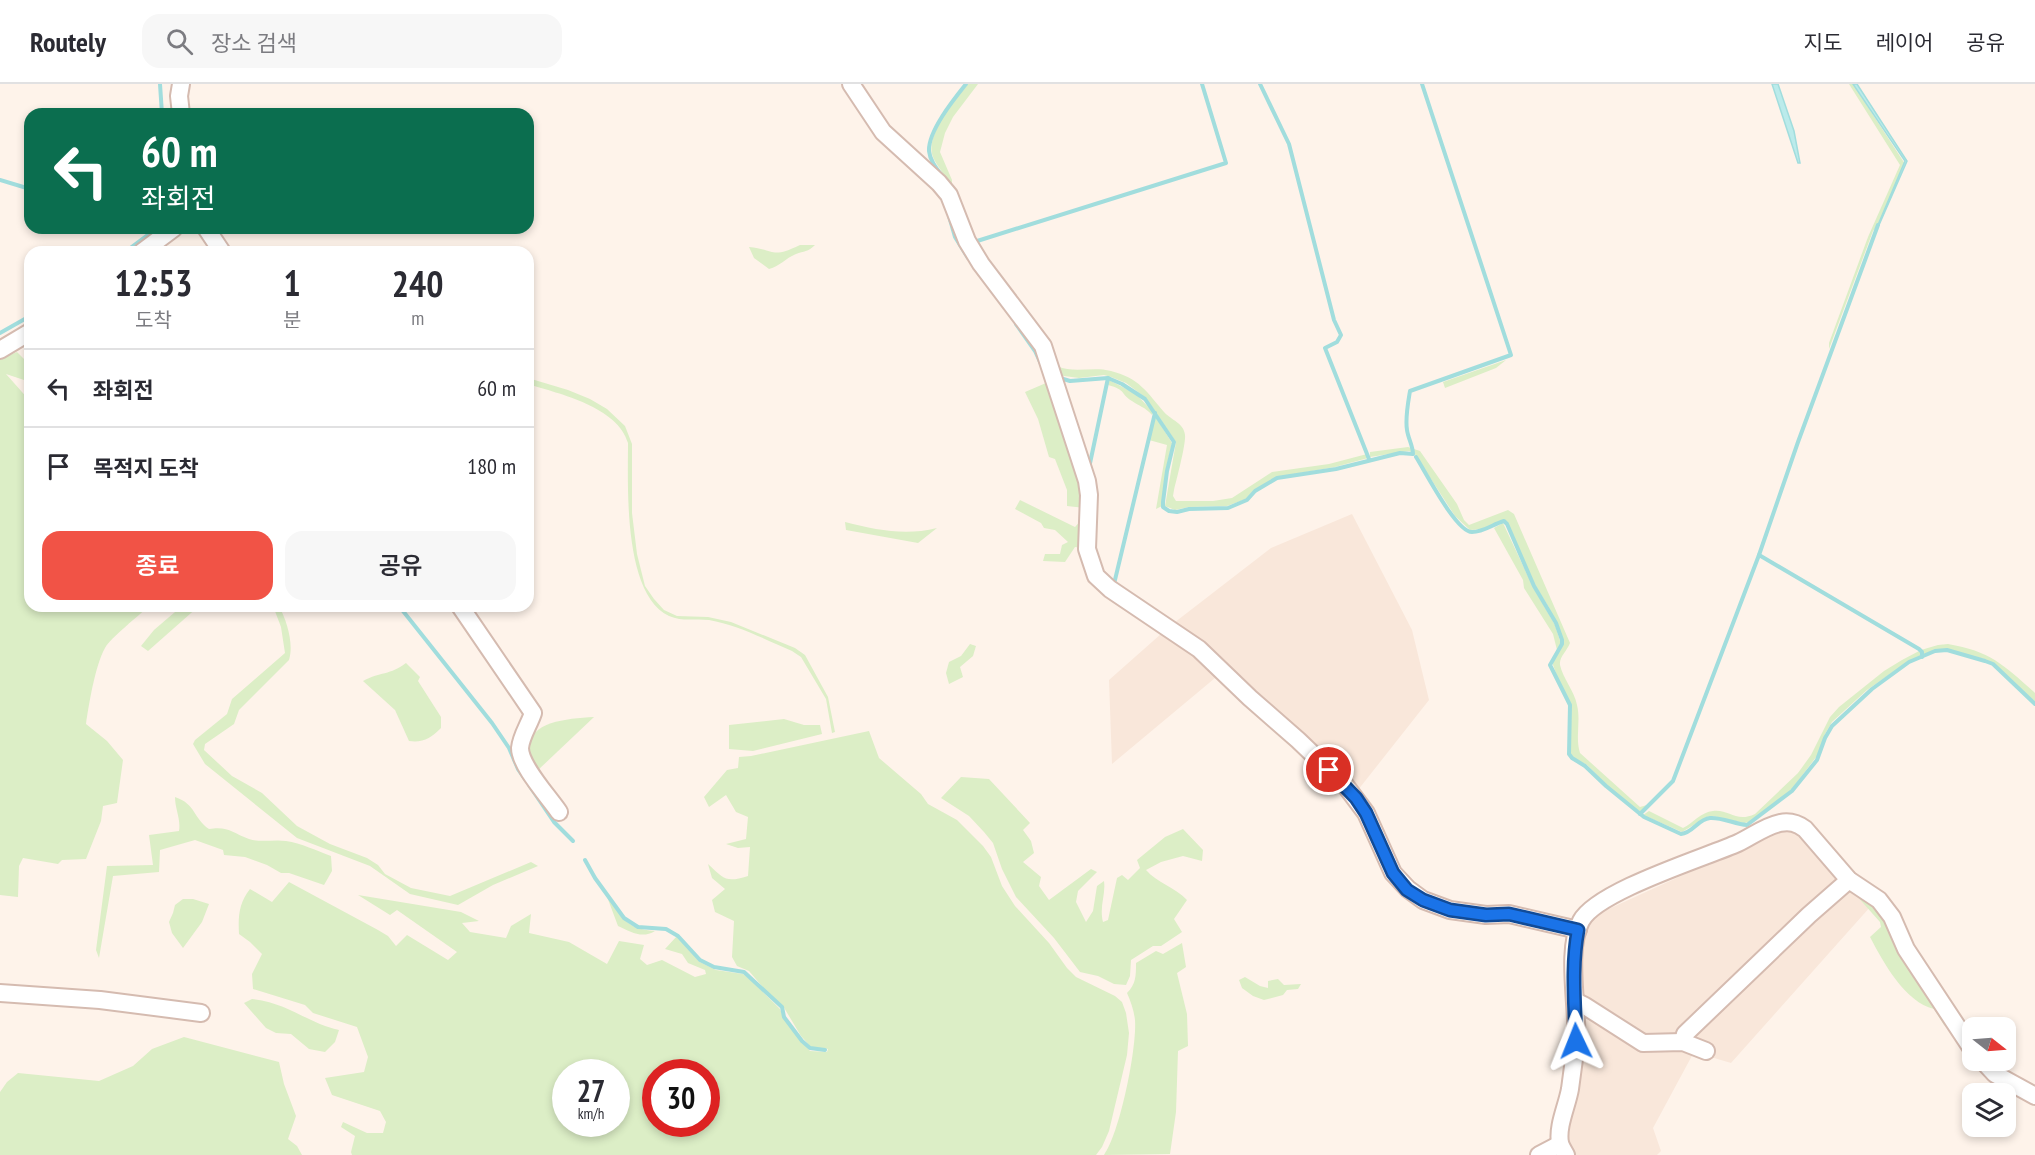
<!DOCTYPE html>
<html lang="ko">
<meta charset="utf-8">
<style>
:root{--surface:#fff;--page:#f7f7f7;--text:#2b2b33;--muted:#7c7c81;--line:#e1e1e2;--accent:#f15346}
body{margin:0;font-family:"PT Sans Narrow","Noto Sans KR",sans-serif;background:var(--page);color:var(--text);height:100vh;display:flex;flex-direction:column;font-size:22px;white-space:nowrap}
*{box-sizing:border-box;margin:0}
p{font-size:20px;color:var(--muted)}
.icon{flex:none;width:33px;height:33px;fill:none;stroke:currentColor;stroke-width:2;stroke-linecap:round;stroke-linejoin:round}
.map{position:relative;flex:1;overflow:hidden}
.drawer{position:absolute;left:24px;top:162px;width:510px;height:366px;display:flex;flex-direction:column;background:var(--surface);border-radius:18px;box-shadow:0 3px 9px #0003}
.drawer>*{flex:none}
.banner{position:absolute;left:24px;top:24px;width:510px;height:126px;border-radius:18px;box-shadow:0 3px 9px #0003;background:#0b6e4f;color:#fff;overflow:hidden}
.needle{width:39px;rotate:107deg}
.buttons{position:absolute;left:1962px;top:933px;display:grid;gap:12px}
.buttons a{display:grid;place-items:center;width:54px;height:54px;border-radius:12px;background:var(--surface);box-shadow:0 3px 9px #0003;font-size:30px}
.speed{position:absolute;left:552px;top:975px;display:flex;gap:12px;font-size:30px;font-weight:700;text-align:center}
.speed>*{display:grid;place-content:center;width:78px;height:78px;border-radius:50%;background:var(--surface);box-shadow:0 3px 9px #0003;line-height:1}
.speed small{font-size:15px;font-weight:400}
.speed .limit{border:9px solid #d22;background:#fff;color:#111}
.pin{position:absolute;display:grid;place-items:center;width:51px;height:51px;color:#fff;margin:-26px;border:3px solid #fff;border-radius:50%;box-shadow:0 2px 6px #0007}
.me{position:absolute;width:66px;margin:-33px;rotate:358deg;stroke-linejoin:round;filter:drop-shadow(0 0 4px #0008)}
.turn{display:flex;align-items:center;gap:21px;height:126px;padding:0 18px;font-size:27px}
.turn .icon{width:78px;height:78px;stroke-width:2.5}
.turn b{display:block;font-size:42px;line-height:51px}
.eta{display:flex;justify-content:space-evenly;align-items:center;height:102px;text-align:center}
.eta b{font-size:36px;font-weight:600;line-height:42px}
.primary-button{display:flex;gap:12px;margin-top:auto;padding:12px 18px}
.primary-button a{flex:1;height:69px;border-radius:18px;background:var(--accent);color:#fff;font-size:24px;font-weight:600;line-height:69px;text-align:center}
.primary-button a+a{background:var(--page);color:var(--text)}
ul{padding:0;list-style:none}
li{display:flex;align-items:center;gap:18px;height:78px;padding:0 18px;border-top:2px solid var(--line)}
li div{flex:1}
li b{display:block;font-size:22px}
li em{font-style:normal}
header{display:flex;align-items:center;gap:36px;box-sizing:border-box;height:84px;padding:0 30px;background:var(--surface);border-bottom:2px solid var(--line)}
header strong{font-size:28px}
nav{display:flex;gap:33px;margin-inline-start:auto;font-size:21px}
.search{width:420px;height:54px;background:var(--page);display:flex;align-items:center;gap:15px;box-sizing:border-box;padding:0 21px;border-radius:18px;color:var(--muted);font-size:22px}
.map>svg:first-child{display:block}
.residential{fill:#f9e7da}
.green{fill:#dceec6;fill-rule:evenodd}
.water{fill:#bbebeb;stroke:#a1dddd;stroke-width:1.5}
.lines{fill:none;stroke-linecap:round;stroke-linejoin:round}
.stream{stroke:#a1dddd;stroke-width:4}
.minor-casing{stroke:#d5bbb0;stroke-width:20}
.minor{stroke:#fff;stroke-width:16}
.route-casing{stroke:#114b97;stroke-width:15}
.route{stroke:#1a73e8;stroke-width:10}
</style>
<header>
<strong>Routely</strong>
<div class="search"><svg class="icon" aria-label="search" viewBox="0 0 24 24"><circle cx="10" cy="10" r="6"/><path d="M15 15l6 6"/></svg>장소 검색</div>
<nav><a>지도</a><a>레이어</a><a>공유</a></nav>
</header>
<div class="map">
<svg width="2035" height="1071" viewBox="0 0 2035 1071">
<rect width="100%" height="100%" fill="#fef3ea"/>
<g class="residential">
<path d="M 1352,430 L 1412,546 L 1429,616 L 1358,706 L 1221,589 L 1112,680 L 1109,596 L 1170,542 L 1271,464 Z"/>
<path d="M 1797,739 L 1871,822 L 1731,979 L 1694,968 L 1653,1044 L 1661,1067 L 1657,1071 L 1542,1071 L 1558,1059 L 1572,1010 L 1575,867 L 1589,834 Z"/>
</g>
<g class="green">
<path d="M 968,0 L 978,0 L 953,33 L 945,49 L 940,68 L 952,96 L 952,106 L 971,156 L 1036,244 L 1049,264 L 1057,282 C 1075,290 1092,282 1111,287 C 1139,294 1147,308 1164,328 C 1171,336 1184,339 1185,351 C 1186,360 1177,394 1174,406 L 1173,412 L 1176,417 L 1213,417 L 1232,414 L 1272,388 L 1329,380 L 1367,370 L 1368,374 L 1335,383 L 1277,393 L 1253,407 L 1246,415 L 1227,422 L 1189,423 L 1175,426 L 1165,422 L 1176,358 L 1146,314 L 1126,299 L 1111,293 L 1104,291 L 1079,294 L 1057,291 L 1045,262 L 982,179 L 968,156 L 950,109 L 951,106 L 947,102 C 947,91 937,83 933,73 C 924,52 955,16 968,0 Z"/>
<path d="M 1849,0 L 1853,0 L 1905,80 L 1878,141 L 1873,147 L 1829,265 L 1829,259 L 1868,153 L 1900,81 Z"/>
<path d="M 800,161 L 815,161 C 808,168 804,167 796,170 C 786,174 780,182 769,185 L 754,174 L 749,163 C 776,166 771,175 800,161 Z"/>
<path d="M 17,268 L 26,277 L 30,278 L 30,298 L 6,290 L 30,317 L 30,522 L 149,522 C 140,531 110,554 105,564 C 95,582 89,620 86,640 L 107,657 L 123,676 L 117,719 L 103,722 L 101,737 L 86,775 L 62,776 L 58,780 L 23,774 L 19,782 L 18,813 L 0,811 L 0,275 Z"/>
<path d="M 1506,276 L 1496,284 L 1445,304 L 1443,298 Z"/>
<path d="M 528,294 L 568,306 L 590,315 L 607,325 L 625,342 L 632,360 L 632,429 L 637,470 L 645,502 L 654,515 L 664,526 L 677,532 L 708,533 L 731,538 L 795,564 L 805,571 L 828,613 L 835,648 L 832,649 L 826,615 L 801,573 L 792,567 C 766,556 738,541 709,536 C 695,534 683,538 669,532 C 623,510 628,403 628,359 C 618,323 560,310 528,300 Z"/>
<path d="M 1109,296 L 1136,310 L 1153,328 L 1152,331 C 1145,323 1139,322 1132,317 C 1120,310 1127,306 1108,301 Z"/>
<path d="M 1046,299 L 1082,399 L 1085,424 L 1067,422 L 1067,406 L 1055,375 L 1049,373 L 1038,335 L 1025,308 Z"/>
<path d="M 1155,332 L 1172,359 L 1166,385 L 1162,422 L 1156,425 L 1167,361 L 1149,356 Z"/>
<path d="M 1408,363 L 1420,367 L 1457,420 L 1464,436 L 1469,441 L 1508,426 L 1514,430 L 1570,559 C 1567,567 1559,573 1560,581 C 1563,595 1574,606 1577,621 C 1581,637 1575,653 1580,669 L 1640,723 L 1647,721 L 1640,728 L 1617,711 L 1587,681 L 1572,673 L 1570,670 L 1571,620 L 1558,595 L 1552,578 L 1563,561 L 1563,556 L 1548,522 L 1535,501 L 1506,437 L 1503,436 L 1484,445 L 1470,446 L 1455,432 L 1414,369 L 1409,367 L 1370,373 L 1370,368 Z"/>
<path d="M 1020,416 L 1075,443 L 1084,433 L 1082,464 L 1075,463 L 1065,478 L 1043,477 L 1045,470 L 1060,470 L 1062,461 L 1068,458 L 1055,446 L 1044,444 L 1041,439 L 1015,425 Z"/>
<path d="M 845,438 C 877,446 905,452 937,444 L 918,459 L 846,446 Z"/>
<path d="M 1503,439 L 1533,503 L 1555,541 L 1561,560 L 1557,566 L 1553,550 L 1524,504 L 1523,496 L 1494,444 Z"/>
<path d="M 182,522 L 199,522 L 148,567 L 141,562 L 154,546 Z"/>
<path d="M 273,522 L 279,522 C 287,537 294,560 289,576 L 239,626 L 234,640 L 205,660 L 204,666 L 232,692 L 262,709 L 297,742 L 330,760 L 367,774 L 378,781 L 385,790 L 411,804 L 450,812 L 531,778 L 538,782 L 493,801 L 458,821 L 410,810 L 370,782 L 297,754 L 205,680 L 193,660 L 195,656 L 227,630 L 232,615 L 285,569 L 281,543 Z"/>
<path d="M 970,560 L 976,562 L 973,572 L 960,583 L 963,593 L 949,600 L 946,589 L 949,578 L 961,572 Z"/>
<path d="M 1948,560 C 1990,567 2004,581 2035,609 L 2035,618 L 1999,584 L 1984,575 L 1944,565 L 1937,566 L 1909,577 L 1867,606 L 1832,638 L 1825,650 L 1820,668 L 1791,706 L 1749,738 L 1744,739 L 1713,732 L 1707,733 L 1682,748 L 1643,731 L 1649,727 L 1683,744 C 1693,739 1701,728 1713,727 C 1729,725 1736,739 1755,730 L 1798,689 L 1811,671 L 1830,633 L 1839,623 L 1884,587 L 1902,576 L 1921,566 L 1938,561 Z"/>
<path d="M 406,579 L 420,593 L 418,597 L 441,633 L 441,644 C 431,654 423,659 409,657 L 395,626 L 363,597 C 379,588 391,591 406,579 Z"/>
<path d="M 594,633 L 537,687 C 511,640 558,635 594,633 Z"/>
<path d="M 784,635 L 804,641 L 820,641 L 822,650 L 753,667 L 729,665 L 729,641 Z"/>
<path d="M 869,647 L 879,674 L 921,710 L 928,720 L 957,736 L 983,762 L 991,773 L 1002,802 L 1015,822 L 1049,859 L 1067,884 L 1076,893 L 1115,912 L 1122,918 L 1126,929 L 1129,949 L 1127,971 L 1109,1047 L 1102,1063 L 1096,1071 L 352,1071 L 351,1068 L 355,1052 L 341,1043 L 343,1038 L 367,1049 L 383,1049 L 386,1038 L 380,1027 L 332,1011 L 325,994 L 364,988 L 368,973 L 357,943 L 313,929 L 305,921 L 253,905 L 252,890 L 262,870 L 250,858 L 239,850 C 238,832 239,819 250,805 L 272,818 L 289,798 L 378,846 L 388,852 L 396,862 L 407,851 L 448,876 L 457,868 L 397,826 L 390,831 L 358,811 L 461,828 L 479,837 L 462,839 L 470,848 L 506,854 L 511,842 L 531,830 L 529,849 L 569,858 L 607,880 L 619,857 L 644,861 L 640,875 L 647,881 L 662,876 L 695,893 L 706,890 L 705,886 L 688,879 L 682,870 L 665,865 L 677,852 L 700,878 L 716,886 L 743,890 L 752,897 L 780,925 L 784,935 L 810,967 L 827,968 L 828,965 L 811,963 L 801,952 L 783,922 L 767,908 L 749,887 L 737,882 L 732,873 L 734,837 L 715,828 L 712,816 L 725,805 L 712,794 L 708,780 C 724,795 726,799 748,792 L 750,763 L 738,764 L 726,760 L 746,755 L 748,733 L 736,728 L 726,711 L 709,723 L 704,713 L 727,686 L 738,684 L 739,673 L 751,672 ZM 566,988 L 616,988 L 616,1040 L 566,1040 ZM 656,988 L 706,988 L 706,1040 L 656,1040 Z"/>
<path d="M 961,693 L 989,695 L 1030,739 L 1023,746 L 1031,757 L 1034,769 L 1023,778 L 1041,793 L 1039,802 L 1049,816 L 1091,785 L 1097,788 L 1078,807 L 1076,818 L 1086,838 L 1093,827 L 1097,802 L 1104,797 C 1106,811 1099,822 1103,838 L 1108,836 L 1117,794 L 1122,791 L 1128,796 L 1140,784 L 1137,776 L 1165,753 L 1183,745 L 1203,766 L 1202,777 L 1183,772 L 1161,778 L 1146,786 C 1157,799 1175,803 1187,816 L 1174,835 L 1182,848 L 1161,862 L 1153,862 L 1131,876 L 1130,892 L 1126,901 L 1114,900 L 1098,892 L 1080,888 L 1054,854 L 1016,813 L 1002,785 L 993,759 L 984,748 L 969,732 L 941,714 Z"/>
<path d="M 175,713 C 196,720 193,734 209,745 C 229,742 232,749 249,755 C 261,759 274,755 286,757 C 301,759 317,767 331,772 L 332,787 L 324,801 L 289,789 L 281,789 L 267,781 L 245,773 L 224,771 L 223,766 L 195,756 L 160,766 L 159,788 L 113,792 L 99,874 L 96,866 L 107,782 L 153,781 L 149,751 L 179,747 C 181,735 175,725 175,713 Z"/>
<path d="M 1847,801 L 1877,819 L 1953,948 L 1944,941 L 1934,925 C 1905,918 1883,878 1870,853 L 1881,843 L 1880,838 Z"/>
<path d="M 606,810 C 622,833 625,845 655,847 C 642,855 631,848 618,842 Z"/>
<path d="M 183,815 L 193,815 L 209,820 L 202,838 L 183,864 L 172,849 L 169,838 L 173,829 L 175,821 Z"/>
<path d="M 1182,859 L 1186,883 L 1177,889 L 1187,930 L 1188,962 L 1178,967 L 1176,1028 L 1170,1070 L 1104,1071 C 1120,1049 1137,964 1135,936 C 1134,927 1131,918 1127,909 C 1136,900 1136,892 1136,879 L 1156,867 L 1163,870 Z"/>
<path d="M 1245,893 L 1260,902 L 1268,904 L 1268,897 L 1278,895 L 1284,901 L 1301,900 L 1298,905 L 1287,906 L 1283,911 L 1264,916 L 1253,912 L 1242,904 L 1239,896 Z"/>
<path d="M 252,915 C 289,919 307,939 339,946 L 335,958 L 325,968 L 309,965 L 291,950 L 276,949 L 266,944 L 244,919 Z"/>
<path d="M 184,953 L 279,978 L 284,1000 L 296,1032 L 288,1055 L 297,1062 L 302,1071 L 0,1071 L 0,1008 L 7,998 L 18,989 L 99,997 L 133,982 L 152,965 Z"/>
</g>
<g class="water">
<path d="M 1772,0 L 1778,0 L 1794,47 L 1800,79 L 1798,79 Z"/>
<path d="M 1853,0 L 1857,0 L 1907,77 L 1879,141 L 1878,141 L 1905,77 Z"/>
</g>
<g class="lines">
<g class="stream">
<path d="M 160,0 L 162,30"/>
<path d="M 1260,0 L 1289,60 L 1334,236 L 1341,251 L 1337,258 L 1325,264 L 1369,375"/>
<path d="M 943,93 C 937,85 930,77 929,67 C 928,47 954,15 966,0"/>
<path d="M 0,96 L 30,105"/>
<path d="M 949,132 L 955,153 L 968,174"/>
<path d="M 974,157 L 974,158 L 1226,79 L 1202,0"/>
<path d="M 125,168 L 157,144"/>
<path d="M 1016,240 L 1035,267 L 1041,280"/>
<path d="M 0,249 L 30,232"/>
<path d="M 1060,294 L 1070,297 L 1108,294 L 1122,300 L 1145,315 L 1174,358 L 1167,387 L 1163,418 L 1163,423 L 1169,427 L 1177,428 L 1189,425 L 1228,424 L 1247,416 L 1255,407 L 1277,394 L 1336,385 L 1400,369 L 1413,370 C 1413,362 1408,354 1407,346 C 1405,334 1408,319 1410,307 L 1511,271 L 1422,0"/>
<path d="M 1416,373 C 1425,387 1456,448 1472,448 C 1484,448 1493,440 1504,437 L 1507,440 L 1534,502 L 1556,539 L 1562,556 L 1562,560 L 1550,581 L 1570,621 L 1569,670 L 1572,674 L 1585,682 L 1606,702 L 1644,733 L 1681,750 C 1693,749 1698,735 1710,734 C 1721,733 1735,740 1747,741 L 1792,707 L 1817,676 L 1825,654 L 1832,642 L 1872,605 L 1909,578 L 1935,567 L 1947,566 L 1985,577 L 1993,580 L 2035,620"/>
<path d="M 1089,384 L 1108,294"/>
<path d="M 1759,471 L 1919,565 L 1922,568 L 1922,573"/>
<path d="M 1114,500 L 1155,329"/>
<path d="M 399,522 L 492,639 L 509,664 L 518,685 L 525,695"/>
<path d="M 529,701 L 554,738 L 573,757"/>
<path d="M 1640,730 L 1673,697 L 1759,471 L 1798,358 L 1878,141"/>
<path d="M 585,776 L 595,794 L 624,834 L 638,843 L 666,845 L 678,852 L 700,876 L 714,883 L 744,888 L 782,923 L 784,933 L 802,957 L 810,964 L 825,966"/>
</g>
<defs>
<g id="minor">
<path d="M 851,0 L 883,48 L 939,99 L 949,111 L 967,157 L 981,180 L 1043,262 L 1087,397 L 1089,411 L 1087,465 L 1096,492 L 1110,505 L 1199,565 L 1250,614 L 1298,656 L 1345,701 L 1366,729 L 1393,789 L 1408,805 L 1423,816 L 1450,826 L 1486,831 L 1509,830 L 1578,846"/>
<path d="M 181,30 L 179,12 L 181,0"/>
<path d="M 206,144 L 222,168"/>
<path d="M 142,168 L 174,144"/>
<path d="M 0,266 L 30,248"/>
<path d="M 460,522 L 533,629 C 529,641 521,652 520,664 C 520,682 549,713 559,728"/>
<path d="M 0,909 L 100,916 L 201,929"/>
<path d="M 1575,917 L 1585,922 L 1643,959 L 1683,958 L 1706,967"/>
<path d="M 1683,958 L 1685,950 L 1809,831 L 1849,796"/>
<path d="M 1982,976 L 1995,990 L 2035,1012"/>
<path d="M 1539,1071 L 1560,1060"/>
<path d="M 1566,1071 C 1564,1067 1561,1063 1560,1059 C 1557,1042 1567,1022 1570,1005 C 1572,990 1574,975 1576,960 C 1579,927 1565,867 1581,837 C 1597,807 1704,774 1738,759 C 1751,753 1765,742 1780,739 C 1790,737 1797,739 1805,745 L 1849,796 L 1879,816 L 1892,833 L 1906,865 L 1972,965"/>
</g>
</defs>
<use href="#minor" class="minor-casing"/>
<use href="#minor" class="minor"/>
</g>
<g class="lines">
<defs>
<path id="route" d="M 1329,686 L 1356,714 L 1366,729 L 1393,789 L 1407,806 L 1423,816 L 1450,826 L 1486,831 L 1509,830 L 1578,846 C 1571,882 1575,920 1576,957"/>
</defs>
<use href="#route" class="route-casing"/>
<use href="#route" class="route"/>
</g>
</svg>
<div class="buttons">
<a><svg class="needle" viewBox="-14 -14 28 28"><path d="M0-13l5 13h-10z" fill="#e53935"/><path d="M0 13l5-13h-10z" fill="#7c7c81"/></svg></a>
<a><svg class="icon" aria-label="layers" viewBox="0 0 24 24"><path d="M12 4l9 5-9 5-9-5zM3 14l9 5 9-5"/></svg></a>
</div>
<div class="speed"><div>27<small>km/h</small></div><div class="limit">30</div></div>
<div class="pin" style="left:1329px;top:686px;background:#d93025"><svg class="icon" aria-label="arrive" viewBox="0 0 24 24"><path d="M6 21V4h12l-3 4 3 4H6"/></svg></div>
<svg class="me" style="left:1576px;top:957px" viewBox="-20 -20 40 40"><path d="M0-17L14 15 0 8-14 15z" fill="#1a73e8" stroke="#fff" stroke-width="4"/></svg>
<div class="banner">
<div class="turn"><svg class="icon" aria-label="left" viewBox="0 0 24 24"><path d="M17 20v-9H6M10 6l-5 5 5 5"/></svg><div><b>60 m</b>좌회전</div></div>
</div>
<section class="drawer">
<div class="eta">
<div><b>12:53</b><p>도착</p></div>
<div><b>1</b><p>분</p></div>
<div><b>240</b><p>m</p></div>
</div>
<ul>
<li><svg class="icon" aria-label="left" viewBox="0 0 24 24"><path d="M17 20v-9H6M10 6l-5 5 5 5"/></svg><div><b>좌회전</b></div><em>60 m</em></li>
<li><svg class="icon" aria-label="arrive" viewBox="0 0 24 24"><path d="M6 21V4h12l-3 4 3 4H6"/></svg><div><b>목적지 도착</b></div><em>180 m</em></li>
</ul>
<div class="primary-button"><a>종료</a><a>공유</a></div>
</section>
</div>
